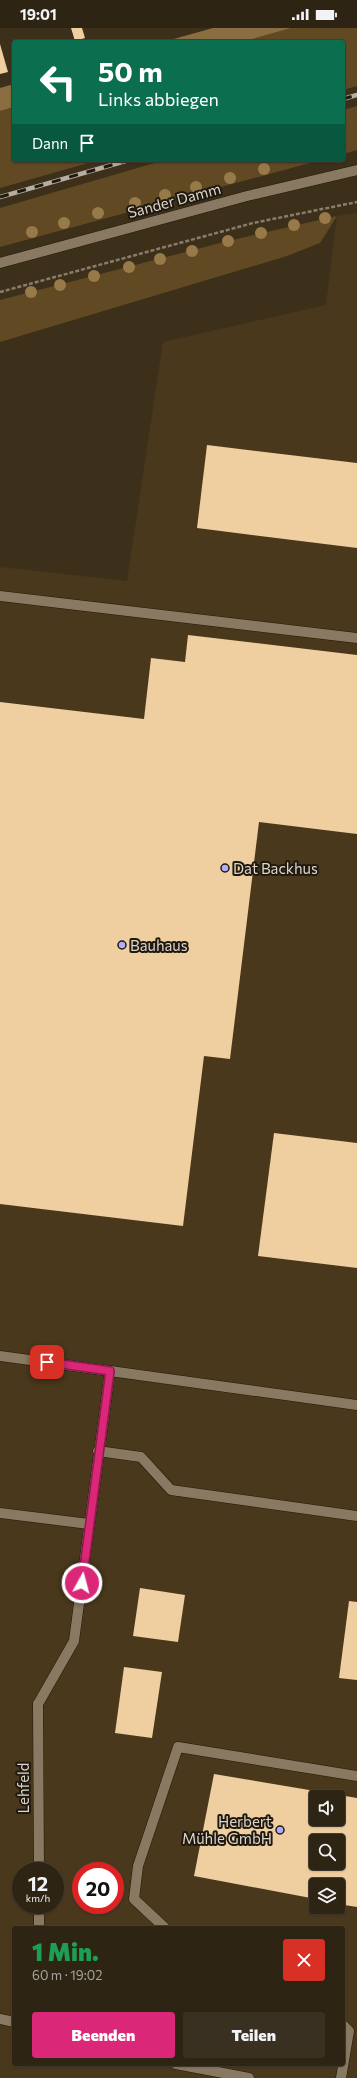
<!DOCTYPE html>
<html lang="de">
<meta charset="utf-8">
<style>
:root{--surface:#2e2414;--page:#3a3022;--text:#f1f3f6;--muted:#a7a4a0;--line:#494134;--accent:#db2777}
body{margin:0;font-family:Commissioner,sans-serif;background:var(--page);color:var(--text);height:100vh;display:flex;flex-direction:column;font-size:15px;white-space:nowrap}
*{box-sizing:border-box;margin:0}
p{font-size:13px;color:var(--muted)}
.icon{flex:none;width:22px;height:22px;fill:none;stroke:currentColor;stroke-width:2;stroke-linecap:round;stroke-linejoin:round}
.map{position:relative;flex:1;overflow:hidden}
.drawer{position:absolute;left:12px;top:1898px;width:333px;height:140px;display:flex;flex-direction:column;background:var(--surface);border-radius:4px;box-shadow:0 1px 3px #0004,0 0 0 1px var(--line)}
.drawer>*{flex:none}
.banner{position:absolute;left:12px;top:12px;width:333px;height:122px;border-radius:4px;box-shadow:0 1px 3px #0004,0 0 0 1px var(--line);background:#0b6e4f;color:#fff;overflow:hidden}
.fabs{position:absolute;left:309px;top:1762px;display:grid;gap:8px}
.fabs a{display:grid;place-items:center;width:36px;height:36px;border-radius:4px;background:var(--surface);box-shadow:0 1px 3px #0004,0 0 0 1px var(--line);font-size:20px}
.speed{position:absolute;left:12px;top:1834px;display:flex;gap:8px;font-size:20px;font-weight:700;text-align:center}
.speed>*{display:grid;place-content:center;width:52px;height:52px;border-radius:50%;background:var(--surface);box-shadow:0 1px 3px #0004,0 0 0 1px var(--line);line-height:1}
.speed small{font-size:10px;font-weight:400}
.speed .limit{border:6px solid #d22;background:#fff;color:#111}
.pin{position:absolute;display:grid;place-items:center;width:34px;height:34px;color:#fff;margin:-17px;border-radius:8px;box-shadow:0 2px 6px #0006}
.me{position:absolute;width:44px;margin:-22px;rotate:7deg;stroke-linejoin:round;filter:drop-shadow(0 0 3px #0008)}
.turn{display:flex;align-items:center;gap:14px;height:84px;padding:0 20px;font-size:18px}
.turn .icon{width:52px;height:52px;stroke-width:2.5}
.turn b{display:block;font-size:28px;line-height:34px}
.then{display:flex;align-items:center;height:38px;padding:0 20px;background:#0003;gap:8px;font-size:15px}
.round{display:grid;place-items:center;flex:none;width:42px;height:42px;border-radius:4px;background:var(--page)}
.overview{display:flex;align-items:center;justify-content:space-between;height:68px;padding:0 20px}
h1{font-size:24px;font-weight:800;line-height:30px;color:#1e9e55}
.cta{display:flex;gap:8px;margin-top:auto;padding:8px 20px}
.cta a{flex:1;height:46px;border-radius:4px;background:var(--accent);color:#fff;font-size:16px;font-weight:800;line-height:46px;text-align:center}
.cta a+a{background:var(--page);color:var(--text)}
.status{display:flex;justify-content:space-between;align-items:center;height:28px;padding:0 20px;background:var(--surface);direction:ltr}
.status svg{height:11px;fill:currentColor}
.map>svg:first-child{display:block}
.built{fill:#49381c;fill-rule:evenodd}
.green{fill:#604923}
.water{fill:#8a6d40}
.building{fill:#efce9f;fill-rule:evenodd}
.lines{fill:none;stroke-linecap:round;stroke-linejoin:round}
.service-casing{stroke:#241704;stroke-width:11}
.minor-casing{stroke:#241704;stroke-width:11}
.secondary-casing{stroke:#241704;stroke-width:11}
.path{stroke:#887d6c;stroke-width:2.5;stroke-dasharray:4 2;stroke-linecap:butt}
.service{stroke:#897962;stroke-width:10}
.minor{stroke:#897962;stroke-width:10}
.secondary{stroke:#897962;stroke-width:10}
.rail-casing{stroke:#b8aea0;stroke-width:4.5}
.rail{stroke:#1f1910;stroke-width:3;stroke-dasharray:9;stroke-linecap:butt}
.tree{fill:#987a4a}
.route-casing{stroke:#8e194d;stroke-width:10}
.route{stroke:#db2777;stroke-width:7}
.poi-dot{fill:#b3adf9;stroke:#1f1910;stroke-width:1.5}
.labels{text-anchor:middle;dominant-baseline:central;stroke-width:4;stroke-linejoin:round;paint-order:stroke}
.street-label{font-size:15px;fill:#dfd6ca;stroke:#1f1910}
.poi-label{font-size:15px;fill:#dfd6ca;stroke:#1f1910;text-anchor:start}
</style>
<div class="status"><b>19:01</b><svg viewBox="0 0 49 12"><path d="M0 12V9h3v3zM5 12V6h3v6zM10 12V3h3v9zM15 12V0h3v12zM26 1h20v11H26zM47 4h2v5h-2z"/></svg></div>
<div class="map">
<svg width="357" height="2050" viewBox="0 0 357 2050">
<rect width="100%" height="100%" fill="#3d301b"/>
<path class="built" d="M 357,185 L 357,2050 L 0,2050 L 0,539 L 127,553 L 163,314 L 326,277 L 337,188 ZM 316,1769 L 338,1769 L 338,1791 L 316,1791 ZM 316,1813 L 338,1813 L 338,1835 L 316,1835 ZM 21,1843 L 55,1843 L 55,1877 L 21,1877 ZM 81,1843 L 115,1843 L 115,1877 L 81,1877 ZM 316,1857 L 338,1857 L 338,1879 L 316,1879 ZM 14,1900 L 343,1900 L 343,2036 L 14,2036 Z"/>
<g class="green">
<path d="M 291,0 L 357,0 L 357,58 L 343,62 L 343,14 L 242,14 Z"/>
<path d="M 357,78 L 357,122 L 343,126 L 343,82 Z"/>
<path d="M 14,79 L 14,132 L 99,132 L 0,160 L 0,83 Z"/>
<path d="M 165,132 L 321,132 L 0,219 L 0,180 Z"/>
<path d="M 337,188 L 320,215 L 287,228 L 0,314 L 0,272 L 228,213 Z"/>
</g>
<g class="water">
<path d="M 213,0 L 291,0 L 242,14 L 163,14 Z"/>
<path d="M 14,56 L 14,79 L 0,83 L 0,60 Z"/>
</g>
<g class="building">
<path d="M 71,0 L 82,0 L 85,10 L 75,13 Z"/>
<path d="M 0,16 L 8,44 L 0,46 Z"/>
<path d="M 207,417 L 357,435 L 357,520 L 197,500 Z"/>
<path d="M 188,607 L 357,627 L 357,806 L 259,794 L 230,1031 L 204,1028 L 183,1198 L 0,1176 L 0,674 L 144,691 L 151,630 L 185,634 Z"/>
<path d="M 274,1105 L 357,1115 L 357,1240 L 258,1228 Z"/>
<path d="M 140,1560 L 185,1567 L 178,1614 L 133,1608 Z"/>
<path d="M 349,1573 L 357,1574 L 357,1652 L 339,1650 Z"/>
<path d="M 124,1639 L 162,1644 L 152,1710 L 115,1705 Z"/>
<path d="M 214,1746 L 357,1770 L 357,1879 L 338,1876 L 338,1857 L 316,1857 L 316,1871 L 194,1848 ZM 316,1769 L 338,1769 L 338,1791 L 316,1791 ZM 316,1813 L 338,1813 L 338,1835 L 316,1835 Z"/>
</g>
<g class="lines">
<defs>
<g id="service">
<path d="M 0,568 L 357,610"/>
<path d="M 0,1328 L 110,1343"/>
<path d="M 98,1423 L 141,1429 L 171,1462 L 357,1488"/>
<path d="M 0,1485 L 89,1496"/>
<path d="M 38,1676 L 74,1613 L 110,1343 L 357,1377"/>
<path d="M 165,1900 L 134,1871 L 138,1838 L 178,1719 L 357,1748"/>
<path d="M 0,1991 L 14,1994"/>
<path d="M 341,2050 L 349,2003 L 343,1997"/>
</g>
<g id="minor">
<path d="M 38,1676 L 39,1843"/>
<path d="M 39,1877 L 39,1900"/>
<path d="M 176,2036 L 249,2050"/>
</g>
<path id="secondary" d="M 0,235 L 247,168 L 357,142"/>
</defs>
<use href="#service" class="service-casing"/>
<use href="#minor" class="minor-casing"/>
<use href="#secondary" class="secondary-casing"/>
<path class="path" d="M 0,264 L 253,195 L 357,174"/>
<use href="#service" class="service"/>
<use href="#minor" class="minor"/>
<use href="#secondary" class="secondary"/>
<defs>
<g id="rail">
<path d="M 343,71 L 357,67"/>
<path d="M 0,169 L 129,132"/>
</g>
</defs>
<use href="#rail" class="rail-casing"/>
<use href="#rail" class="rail"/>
</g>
<g class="tree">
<circle cx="264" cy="141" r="6"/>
<circle cx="230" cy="150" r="6"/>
<circle cx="196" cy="159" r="6"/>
<circle cx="165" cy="167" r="6"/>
<circle cx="135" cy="175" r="6"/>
<circle cx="98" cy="185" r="6"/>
<circle cx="325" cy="190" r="6"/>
<circle cx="64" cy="195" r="6"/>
<circle cx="294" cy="197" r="6"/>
<circle cx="32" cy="204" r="6"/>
<circle cx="261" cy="205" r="6"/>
<circle cx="228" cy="213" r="6"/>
<circle cx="192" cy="223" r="6"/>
<circle cx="160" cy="231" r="6"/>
<circle cx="129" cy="239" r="6"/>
<circle cx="94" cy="248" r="6"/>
<circle cx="60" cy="257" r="6"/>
<circle cx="31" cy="264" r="6"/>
</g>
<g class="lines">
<defs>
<path id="route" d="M 47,1334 L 110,1343 L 82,1555"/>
</defs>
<use href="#route" class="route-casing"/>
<use href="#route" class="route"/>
</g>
<g class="poi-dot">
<circle cx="225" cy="840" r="4"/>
<circle cx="122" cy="917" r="4"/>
<circle cx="280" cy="1802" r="4"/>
</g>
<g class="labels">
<g class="street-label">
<text transform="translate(174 172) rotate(-15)">Sander Damm</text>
<text transform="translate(23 1760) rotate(-90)">Lehfeld</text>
</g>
<g class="poi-label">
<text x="233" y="840">Dat Backhus</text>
<text x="130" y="917">Bauhaus</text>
<text x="272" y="1793" text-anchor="end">Herbert<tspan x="272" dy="17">Mühle GmbH</tspan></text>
</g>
</g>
</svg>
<div class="fabs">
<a><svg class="icon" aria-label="sound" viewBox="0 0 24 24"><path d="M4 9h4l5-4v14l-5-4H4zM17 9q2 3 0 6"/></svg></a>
<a><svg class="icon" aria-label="search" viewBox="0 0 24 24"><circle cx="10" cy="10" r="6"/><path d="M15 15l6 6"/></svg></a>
<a><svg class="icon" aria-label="layers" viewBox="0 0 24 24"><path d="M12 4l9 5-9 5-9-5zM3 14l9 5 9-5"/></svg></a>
</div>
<div class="speed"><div>12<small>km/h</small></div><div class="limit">20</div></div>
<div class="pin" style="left:47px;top:1334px;background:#d93025"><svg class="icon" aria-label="arrive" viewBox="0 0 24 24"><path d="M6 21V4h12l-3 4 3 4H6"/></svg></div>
<svg class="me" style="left:82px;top:1555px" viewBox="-20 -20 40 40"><circle r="17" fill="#db2777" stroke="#fff" stroke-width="3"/><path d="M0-11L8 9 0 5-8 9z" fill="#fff"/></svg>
<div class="banner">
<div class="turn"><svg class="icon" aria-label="left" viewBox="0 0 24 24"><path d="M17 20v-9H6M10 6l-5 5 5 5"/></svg><div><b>50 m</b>Links abbiegen</div></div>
<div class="then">Dann<svg class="icon" aria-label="arrive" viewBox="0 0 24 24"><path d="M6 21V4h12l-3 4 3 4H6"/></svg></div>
</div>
<section class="drawer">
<div class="overview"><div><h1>1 Min.</h1><p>60 m · 19:02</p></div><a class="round" style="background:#d93025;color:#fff"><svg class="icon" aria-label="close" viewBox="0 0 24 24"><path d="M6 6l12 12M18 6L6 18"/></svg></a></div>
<div class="cta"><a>Beenden</a><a>Teilen</a></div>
</section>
</div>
